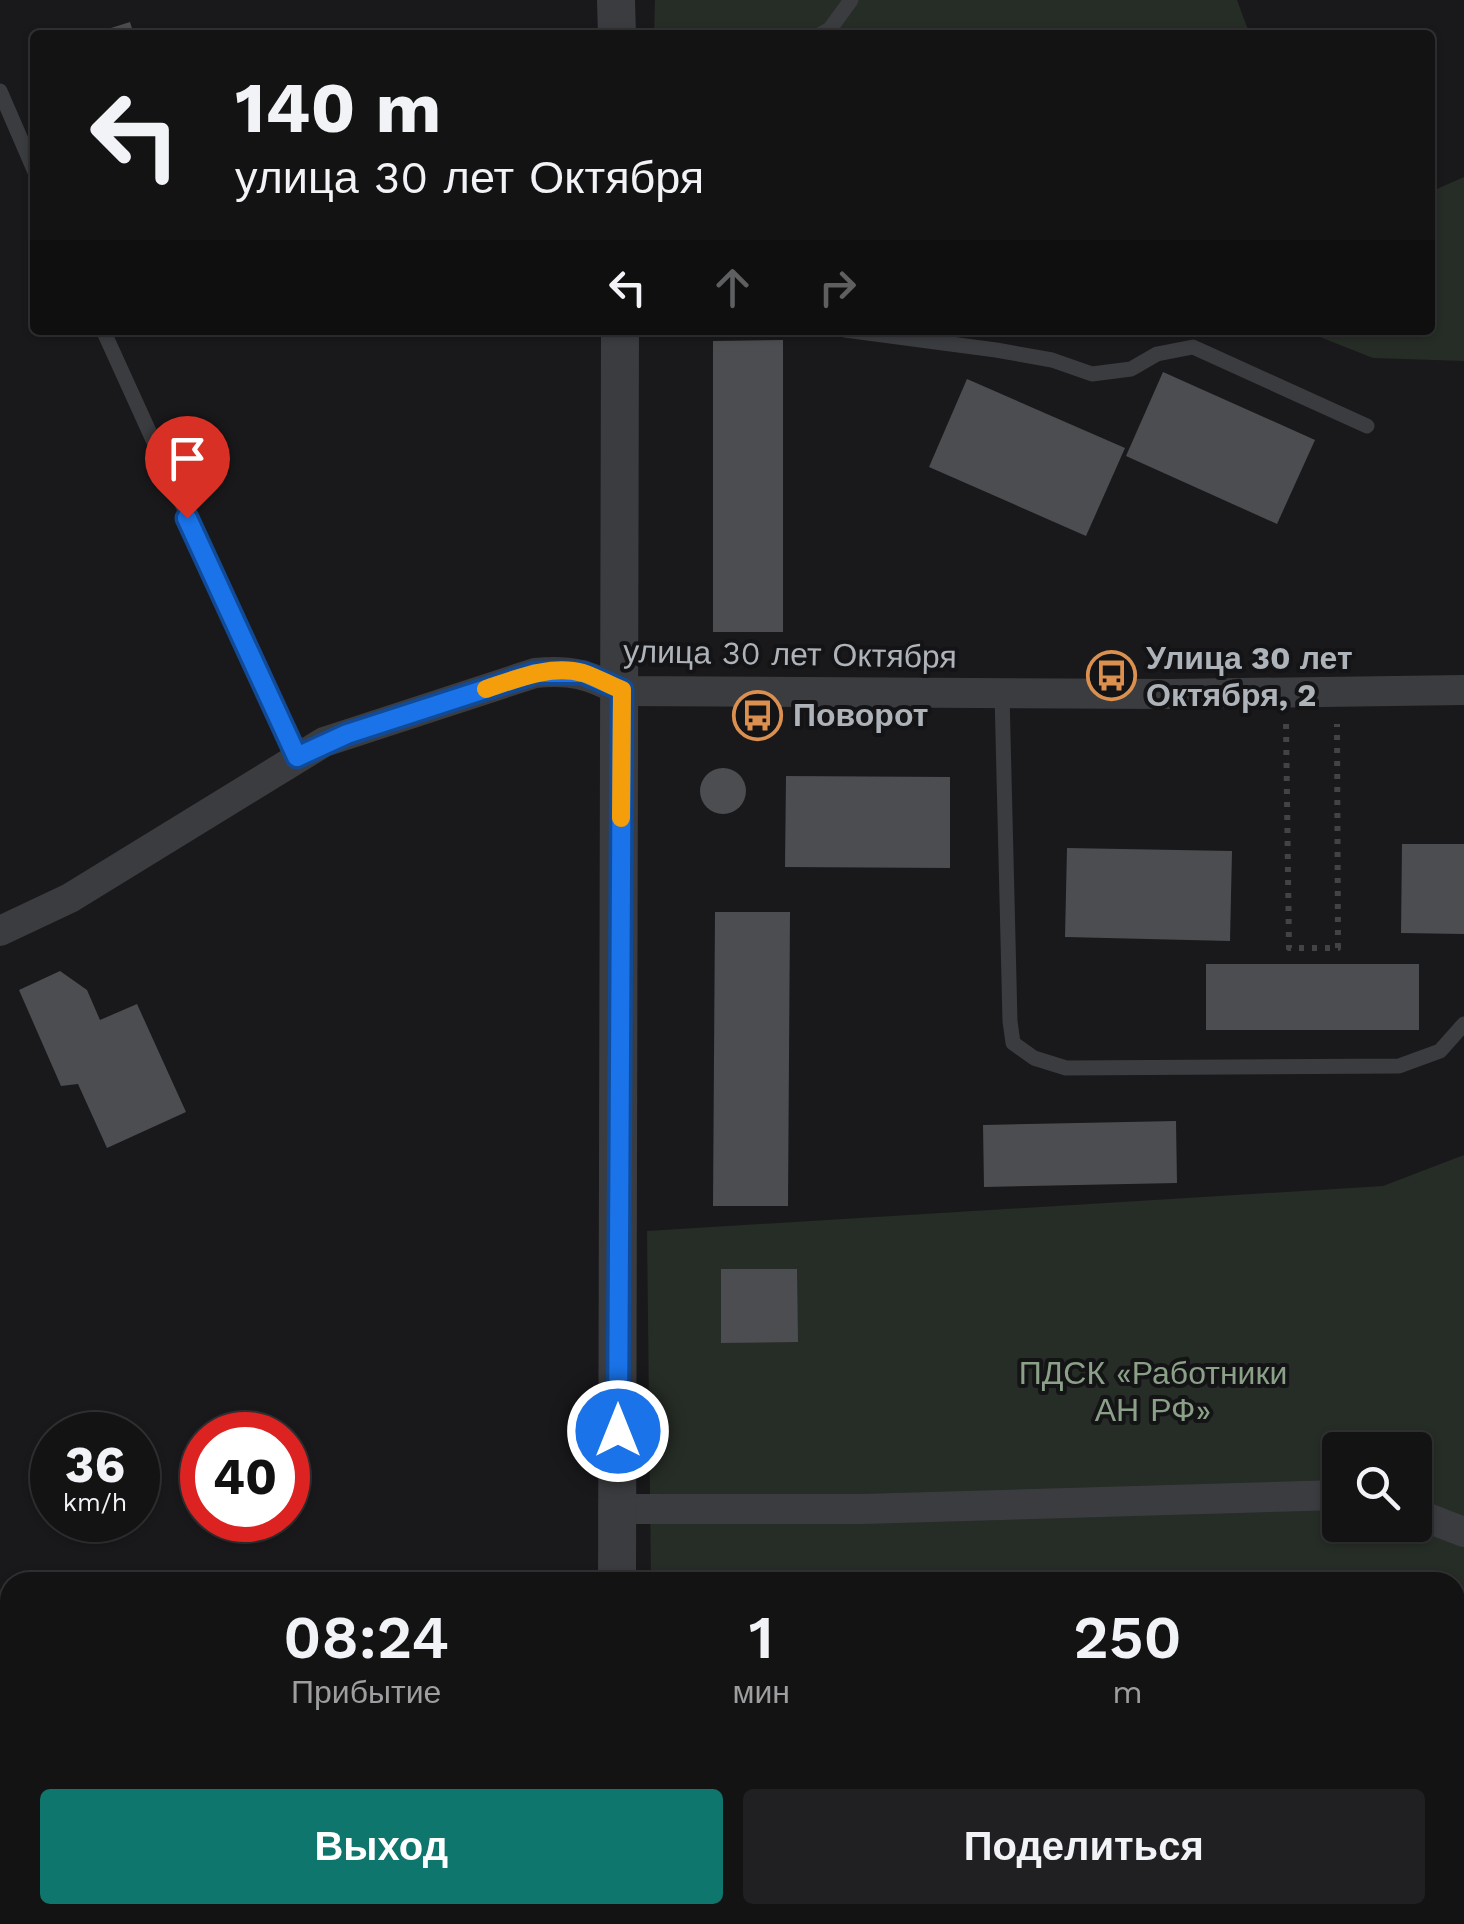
<!DOCTYPE html>
<html lang="ru">
<meta charset="utf-8">
<style>
:root{--surface:#131314;--page:#202022;--text:#f1f3f6;--muted:#9d9ea0;--line:#323234;--accent:#0f766e}
body{margin:0;font-family:"Work Sans",sans-serif;background:var(--page);color:var(--text);height:100vh;display:flex;flex-direction:column;font-size:38px;white-space:nowrap}
*{box-sizing:border-box;margin:0}
p{font-size:32px;color:var(--muted)}
.icon{flex:none;width:55px;height:55px;fill:none;stroke:currentColor;stroke-width:2;stroke-linecap:round;stroke-linejoin:round}
.map{position:relative;flex:1;overflow:hidden}
.panel{position:absolute;left:0px;top:1572px;width:1465px;height:352px;display:flex;flex-direction:column;background:var(--surface);border-radius:30px 30px 0 0;box-shadow:0 2px 8px #0004,0 0 0 2px var(--line)}
.panel>*{flex:none}
.top-card{position:absolute;left:30px;top:30px;width:1405px;height:305px;border-radius:10px;box-shadow:0 2px 8px #0004,0 0 0 2px var(--line);background:#131314;color:var(--text);overflow:hidden}
.buttons{position:absolute;left:1322px;top:1432px;display:grid;gap:20px}
.buttons a{display:grid;place-items:center;width:110px;height:110px;border-radius:10px;background:var(--surface);box-shadow:0 2px 8px #0004,0 0 0 2px var(--line);font-size:50px}
.speed{position:absolute;left:30px;top:1412px;display:flex;gap:20px;font-size:50px;font-weight:700;text-align:center}
.speed>*{display:grid;place-content:center;width:130px;height:130px;border-radius:50%;background:var(--surface);box-shadow:0 2px 8px #0004,0 0 0 2px var(--line);line-height:1}
.speed small{font-size:25px;font-weight:400}
.speed .limit{border:15px solid #d22;background:#fff;color:#111}
.pin{position:absolute;display:grid;place-items:center;width:85px;height:85px;color:#fff;margin:-102px -42px;border-radius:50% 50% 50% 0;rotate:-45deg;box-shadow:0 0 10px #0007}
.pin .icon{rotate:45deg}
.me{position:absolute;width:110px;margin:-55px;rotate:0deg;stroke-linejoin:round;filter:drop-shadow(0 0 8px #0008)}
.turn{display:flex;align-items:center;gap:35px;height:210px;padding:0 40px;font-size:45px}
.turn .icon{width:130px;height:130px;stroke-width:2.5}
.turn b{display:block;font-size:70px;line-height:85px}
.lanes{display:flex;align-items:center;height:95px;padding:0 40px;background:#0003;justify-content:center;gap:50px;direction:ltr}
.lanes .off{opacity:.35}
.eta{display:flex;justify-content:space-evenly;align-items:center;height:170px;text-align:center}
.eta b{font-size:60px;font-weight:600;line-height:70px}
.button{display:flex;gap:20px;margin-top:auto;padding:20px 40px}
.button a{flex:1;height:115px;border-radius:10px;background:var(--accent);color:#fff;font-size:40px;font-weight:600;line-height:115px;text-align:center}
.button a+a{background:var(--page);color:var(--text)}
.map>svg:first-child{display:block}
.green{fill:#262c26;fill-rule:evenodd}
.building{fill:#4b4d50}
.lines{fill:none;stroke-linecap:round;stroke-linejoin:round}
.path{stroke:#414346;stroke-width:6;stroke-dasharray:5 8;stroke-linecap:butt}
.service{stroke:#3b3c3f;stroke-width:15}
.minor{stroke:#3b3c3f;stroke-width:30}
.tertiary{stroke:#3b3c3f;stroke-width:38}
.route-casing{stroke:#114b97;stroke-width:25}
.route{stroke:#1a73e8;stroke-width:18}
.slow{stroke:#f59e0b;stroke-width:18}
.labels{text-anchor:middle;dominant-baseline:central;stroke-width:8;stroke-linejoin:round;paint-order:stroke}
.street-label{font-size:32px;fill:#adb3b9;stroke:#141416}
.poi-label{font-size:32px;font-weight:bold;fill:#adb3b9;stroke:#141416;text-anchor:start}
.park-label{font-size:32px;fill:#8ba187;stroke:#141416}
</style>
<div class="map">
<svg width="1464" height="1924" viewBox="0 0 1464 1924">
<rect width="100%" height="100%" fill="#19191b"/>
<g class="green">
<path d="M 655,0 L 1237,0 L 1250,35 L 654,35 Z"/>
<path d="M 1464,177 L 1464,361 L 1373,358 L 1302,330 L 1430,330 L 1430,192 Z"/>
<path d="M 1464,1155 L 1464,1924 L 657,1924 L 657,1915 L 1455,1915 L 1455,1582 L 651,1582 L 647,1231 L 1383,1186 ZM 1340,1450 L 1415,1450 L 1415,1525 L 1340,1525 Z"/>
</g>
<g class="building">
<path d="M 130,22 L 134,35 L 93,35 L 92,34 Z"/>
<path d="M 783,340 L 783,632 L 713,632 L 713,341 Z"/>
<path d="M 1163,372 L 1315,440 L 1277,524 L 1126,456 Z"/>
<path d="M 967,379 L 1125,448 L 1086,536 L 929,467 Z"/>
<circle cx="723" cy="791" r="23"/>
<path d="M 786,776 L 950,777 L 950,868 L 785,867 Z"/>
<path d="M 1402,844 L 1464,844 L 1464,934 L 1401,933 Z"/>
<path d="M 1067,848 L 1232,851 L 1230,941 L 1065,937 Z"/>
<path d="M 715,912 L 790,912 L 788,1206 L 713,1206 Z"/>
<rect x="1206" y="964" width="213" height="66"/>
<path d="M 60,971 L 87,990 L 100,1020 L 137,1004 L 186,1112 L 107,1148 L 78,1084 L 61,1086 L 19,990 Z"/>
<path d="M 1176,1121 L 1177,1183 L 984,1187 L 983,1125 Z"/>
<path d="M 721,1269 L 797,1269 L 798,1342 L 721,1343 Z"/>
<path d="M 206,1915 L 269,1915 L 270,1924 L 207,1924 Z"/>
<rect x="779" y="1915" width="30" height="9"/>
</g>
<g class="lines">
<path class="path" d="M 1286,724 L 1289,948 L 1338,948 L 1337,724"/>
<g class="service">
<path d="M 819,35 L 830,29 L 851,0"/>
<path d="M 0,91 L 35,172"/>
<path d="M 103,330 L 297,757"/>
<path d="M 845,330 L 996,350 L 1052,360 L 1092,374 L 1131,369 L 1157,354 L 1193,347 L 1367,426"/>
<path d="M 1002,694 L 1010,1021 L 1013,1043 L 1034,1058 L 1066,1068 L 1399,1066 L 1440,1051 L 1464,1024"/>
<path d="M 826,1915 L 827,1924"/>
<path d="M 706,1924 L 708,1915"/>
</g>
<g class="minor">
<path d="M 0,931 L 70,898 L 324,742 L 535,673 C 572,669 588,675 621,691 L 1170,694 L 1464,690"/>
<path d="M 618,1509 L 862,1509 L 1340,1495"/>
<path d="M 1415,1513 L 1464,1532"/>
<path d="M 0,1814 L 10,1843"/>
<path d="M 34,1915 L 37,1924"/>
</g>
<g class="tertiary">
<path d="M 616,0 L 617,35"/>
<path d="M 617,1582 L 620,330"/>
<path d="M 616,1924 L 616,1915"/>
</g>
</g>
<g class="lines">
<defs>
<path id="route" d="M 187,518 L 297,757 L 347,734 L 535,673 L 583,673 L 622,690 L 618,1431"/>
</defs>
<use href="#route" class="route-casing"/>
<use href="#route" class="route"/>
<path class="slow" d="M 486,689 C 516,679 551,664 583,673 C 596,677 609,685 622,690 L 621,818"/>
</g>
<defs>
<symbol id="bus-ring" viewBox="-11 -11 22 22"><circle r="9.5" fill="#141416" stroke="#dc9050" stroke-width="1.5"/><path d="M-5-6H5V4H4V6H2V4H-2V6H-4V4H-5ZM-3.5-4V0h7V-4ZM-3.5 1.2v1.5H-2V1.2ZM2 1.2v1.5H3.5V1.2Z" fill="#dc9050"/></symbol>
</defs>
<g fill-rule="evenodd">
<use href="#bus-ring" x="1084" y="648" width="55" height="55"/>
<use href="#bus-ring" x="730" y="688" width="55" height="55"/>
</g>
<g class="labels">
<g class="street-label">
<text transform="translate(790 654) rotate(1)">улица 30 лет Октября</text>
</g>
<g class="poi-label">
<text x="1146" y="658">Улица 30 лет<tspan x="1146" dy="37">Октября, 2</tspan></text>
<text x="793" y="715">Поворот</text>
</g>
<g class="park-label">
<text x="1153" y="1373">ПДСК «Работники<tspan x="1153" dy="37">АН РФ»</tspan></text>
</g>
</g>
</svg>
<div class="buttons">
<a><svg class="icon" aria-label="search" viewBox="0 0 24 24"><circle cx="10" cy="10" r="6"/><path d="M15 15l6 6"/></svg></a>
</div>
<div class="speed"><div>36<small>km/h</small></div><div class="limit">40</div></div>
<div class="pin" style="left:187px;top:518px;background:#d93025"><svg class="icon" aria-label="arrive" viewBox="0 0 24 24"><path d="M6 21V4h12l-3 4 3 4H6"/></svg></div>
<svg class="me" style="left:618px;top:1431px" viewBox="-20 -20 40 40"><circle r="17" fill="#1a73e8" stroke="#fff" stroke-width="3"/><path d="M0-11L8 9 0 5-8 9z" fill="#fff"/></svg>
<div class="top-card">
<div class="turn"><svg class="icon" aria-label="left" viewBox="0 0 24 24"><path d="M17 20v-9H6M10 6l-5 5 5 5"/></svg><div><b>140 m</b>улица 30 лет Октября</div></div>
<div class="lanes"><svg class="icon" aria-label="left" viewBox="0 0 24 24"><path d="M17 20v-9H6M10 6l-5 5 5 5"/></svg><svg class="icon off" aria-label="ahead" viewBox="0 0 24 24"><path d="M12 20V5M6 11l6-6 6 6"/></svg><svg class="icon off" aria-label="right" viewBox="0 0 24 24"><path d="M7 20v-9h11M14 6l5 5-5 5"/></svg></div>
</div>
<section class="panel">
<div class="eta">
<div><b>08:24</b><p>Прибытие</p></div>
<div><b>1</b><p>мин</p></div>
<div><b>250</b><p>m</p></div>
</div>
<div class="button"><a>Выход</a><a>Поделиться</a></div>
</section>
</div>
